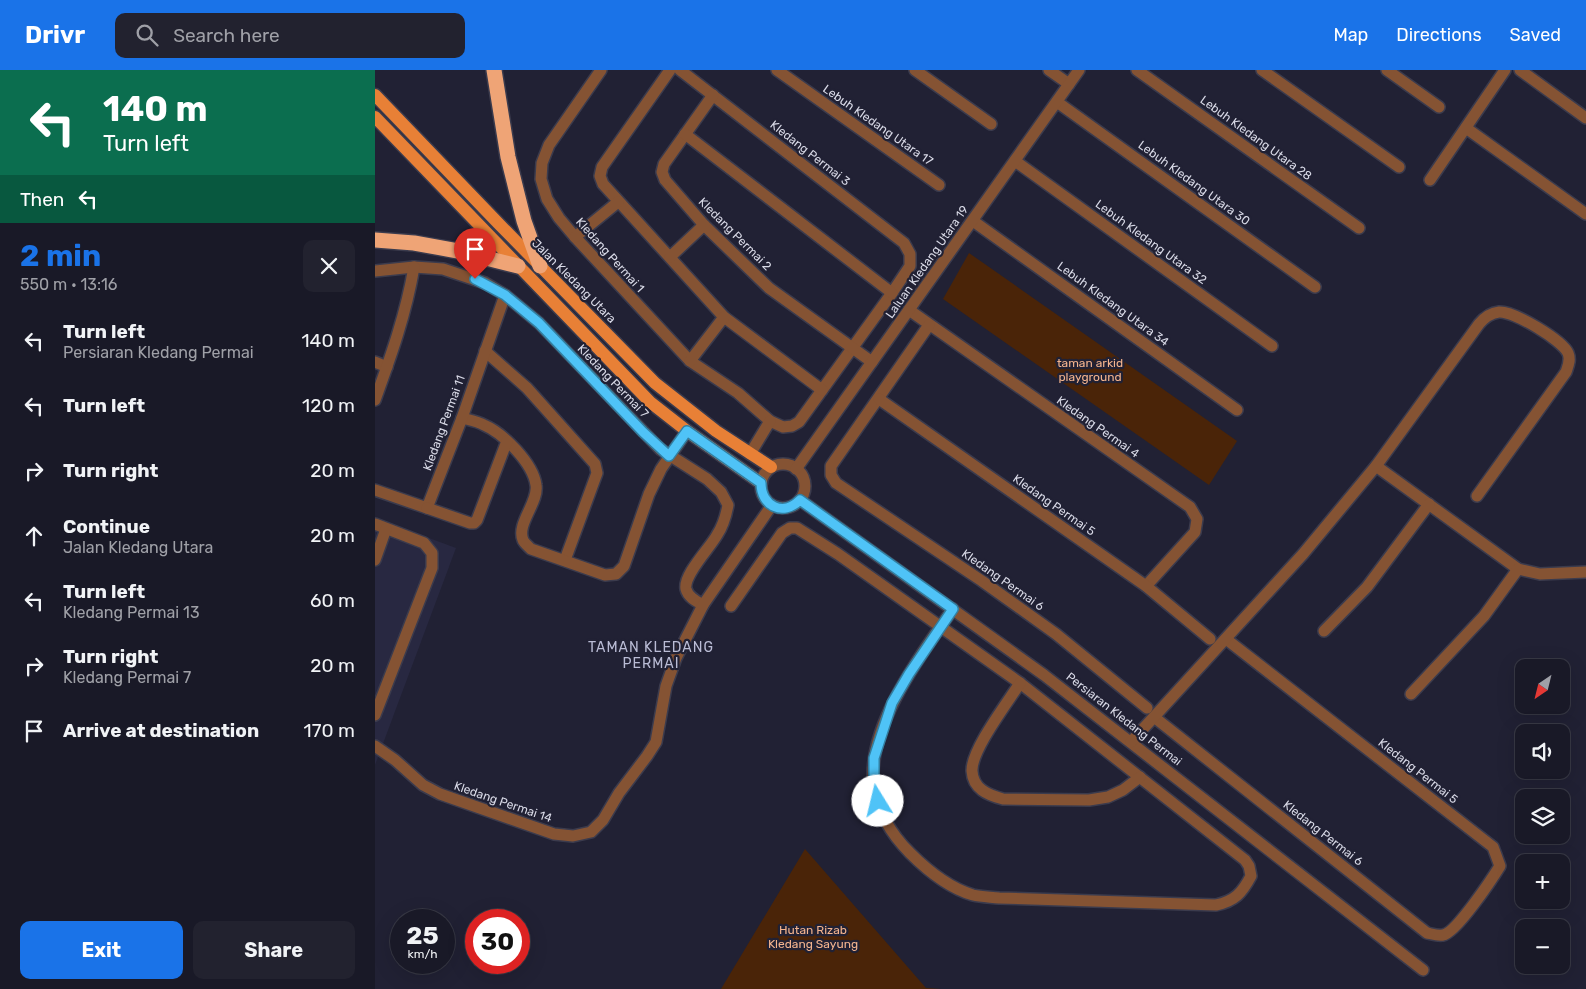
<!DOCTYPE html>
<meta charset="utf-8">
<style>
:root{--surface:#191927;--page:#22222f;--text:#f1f3f6;--muted:#9fa0a7;--line:#373844;--accent:#1a73e8}
body{margin:0;font-family:Rubik,sans-serif;background:var(--page);color:var(--text);height:100vh;display:flex;flex-direction:column;font-size:19px;white-space:nowrap}
*{box-sizing:border-box;margin:0}
p{font-size:16px;color:var(--muted)}
.icon{flex:none;width:28px;height:28px;fill:none;stroke:currentColor;stroke-width:2;stroke-linecap:round;stroke-linejoin:round}
.map{position:relative;flex:1;overflow:hidden}
.details{display:flex;flex-direction:column;background:var(--surface);width:375px}
.details>*{flex:none}
.top-card{background:#0b6e4f;color:#fff;overflow:hidden}
.needle{width:32px;rotate:215deg}
.tools{position:absolute;left:1140px;top:589px;display:grid;gap:10px}
.tools a{display:grid;place-items:center;width:55px;height:55px;border-radius:10px;background:var(--surface);box-shadow:0 5px 20px #0002,0 0 0 1px var(--line);font-size:25px}
.speed{position:absolute;left:15px;top:839px;display:flex;gap:10px;font-size:25px;font-weight:700;text-align:center}
.speed>*{display:grid;place-content:center;width:65px;height:65px;border-radius:50%;background:var(--surface);box-shadow:0 5px 20px #0002,0 0 0 1px var(--line);line-height:1}
.speed small{font-size:12px;font-weight:400}
.speed .limit{border:8px solid #d22;background:#fff;color:#111}
.pin{position:absolute;display:grid;place-items:center;width:42px;height:42px;color:#fff;margin:-51px -21px;border-radius:50% 50% 50% 0;rotate:-45deg;box-shadow:0 0 5px #0007}
.pin .icon{rotate:45deg}
.me{position:absolute;width:55px;margin:-28px;rotate:351deg;stroke-linejoin:round;filter:drop-shadow(0 0 4px #0008)}
.turn{display:flex;align-items:center;gap:18px;height:105px;padding:0 20px;font-size:22px}
.turn .icon{width:65px;height:65px;stroke-width:2.5}
.turn b{display:block;font-size:35px;line-height:42px}
.then{display:flex;align-items:center;height:48px;padding:0 20px;background:#0003;gap:10px;font-size:19px}
.round{display:grid;place-items:center;flex:none;width:52px;height:52px;border-radius:10px;background:var(--page)}
.head{display:flex;align-items:center;justify-content:space-between;height:85px;padding:0 20px}
h1{font-size:30px;font-weight:700;line-height:38px;color:var(--accent)}
.primary-button{display:flex;gap:10px;margin-top:auto;padding:10px 20px}
.primary-button a{flex:1;height:58px;border-radius:10px;background:var(--accent);color:#fff;font-size:20px;font-weight:700;line-height:58px;text-align:center}
.primary-button a+a{background:var(--page);color:var(--text)}
ul{padding:0;list-style:none}
li{display:flex;align-items:center;gap:15px;height:65px;padding:0 20px}
li div{flex:1}
li b{display:block;font-size:19px}
li em{font-style:normal}
header{display:flex;align-items:center;gap:30px;box-sizing:border-box;height:70px;padding:0 25px;background:var(--accent);color:#fff}
header strong{font-size:24px}
nav{display:flex;gap:28px;margin-inline-start:auto;font-size:18px}
.search{width:350px;height:45px;background:var(--page);display:flex;align-items:center;gap:12px;box-sizing:border-box;padding:0 18px;border-radius:10px;color:var(--muted);font-size:19px}
main{display:flex;flex:1;min-height:0}
.map>svg:first-child{display:block}
.built{fill:#282841}
.green{fill:#4a2408}
.lines{fill:none;stroke-linecap:round;stroke-linejoin:round}
.minor-casing{stroke:#3b3b4d;stroke-width:14}
.major-casing{stroke:#3b3b4d;stroke-width:15}
.highway-casing{stroke:#3b3b4d;stroke-width:18}
.minor{stroke:#855333;stroke-width:11}
.major{stroke:#e88036;stroke-width:12}
.highway{stroke:#efa476;stroke-width:15}
.route-casing{stroke:#337fa1;stroke-width:12}
.route{stroke:#4fc3f7;stroke-width:9}
.labels{text-anchor:middle;dominant-baseline:central;stroke-width:4.5;stroke-linejoin:round;paint-order:stroke}
.street-label{font-size:12px;fill:#d9dae7;stroke:#212134}
.park-label{font-size:12px;fill:#f4b48e;stroke:#212134}
.neighbourhood-label{font-size:14px;letter-spacing:1px;fill:#babcd5;stroke:#212134}
</style>
<header>
<strong>Drivr</strong>
<div class="search"><svg class="icon" aria-label="search" viewBox="0 0 24 24"><circle cx="10" cy="10" r="6"/><path d="M15 15l6 6"/></svg>Search here</div>
<nav><a>Map</a><a>Directions</a><a>Saved</a></nav>
</header>
<main>
<section class="details">
<div class="top-card">
<div class="turn"><svg class="icon" aria-label="left" viewBox="0 0 24 24"><path d="M17 20v-9H6M10 6l-5 5 5 5"/></svg><div><b>140 m</b>Turn left</div></div>
<div class="then">Then<svg class="icon" aria-label="left" viewBox="0 0 24 24"><path d="M17 20v-9H6M10 6l-5 5 5 5"/></svg></div>
</div>
<div class="head"><div><h1>2 min</h1><p>550 m · 13:16</p></div><a class="round"><svg class="icon" aria-label="close" viewBox="0 0 24 24"><path d="M6 6l12 12M18 6L6 18"/></svg></a></div>
<ul>
<li><svg class="icon" aria-label="left" viewBox="0 0 24 24"><path d="M17 20v-9H6M10 6l-5 5 5 5"/></svg><div><b>Turn left</b><p>Persiaran Kledang Permai</p></div><em>140 m</em></li>
<li><svg class="icon" aria-label="left" viewBox="0 0 24 24"><path d="M17 20v-9H6M10 6l-5 5 5 5"/></svg><div><b>Turn left</b></div><em>120 m</em></li>
<li><svg class="icon" aria-label="right" viewBox="0 0 24 24"><path d="M7 20v-9h11M14 6l5 5-5 5"/></svg><div><b>Turn right</b></div><em>20 m</em></li>
<li><svg class="icon" aria-label="ahead" viewBox="0 0 24 24"><path d="M12 20V5M6 11l6-6 6 6"/></svg><div><b>Continue</b><p>Jalan Kledang Utara</p></div><em>20 m</em></li>
<li><svg class="icon" aria-label="left" viewBox="0 0 24 24"><path d="M17 20v-9H6M10 6l-5 5 5 5"/></svg><div><b>Turn left</b><p>Kledang Permai 13</p></div><em>60 m</em></li>
<li><svg class="icon" aria-label="right" viewBox="0 0 24 24"><path d="M7 20v-9h11M14 6l5 5-5 5"/></svg><div><b>Turn right</b><p>Kledang Permai 7</p></div><em>20 m</em></li>
<li><svg class="icon" aria-label="arrive" viewBox="0 0 24 24"><path d="M6 21V4h12l-3 4 3 4H6"/></svg><div><b>Arrive at destination</b></div><em>170 m</em></li>
</ul>
<div class="primary-button"><a>Exit</a><a>Share</a></div>
</section>
<div class="map">
<svg width="1211" height="919" viewBox="0 0 1211 919">
<rect width="100%" height="100%" fill="#212134"/>
<path class="built" d="M 0,448 L 81,478 L 0,695 Z"/>
<g class="green">
<path d="M 594,183 L 862,371 L 834,415 L 568,229 Z"/>
<path d="M 430,779 L 551,918 L 566,919 L 346,919 Z"/>
</g>
<g class="lines">
<defs>
<g id="minor">
<path d="M 226,0 L 174,75 L 167,93 L 166,109 L 172,129 L 184,148 L 200,167 L 315,291 L 363,323 L 395,351 L 408,357 L 417,356 L 424,352 L 517,223 L 535,196 L 535,184 L 529,173 L 305,0"/>
<path d="M 295,0 L 227,97 L 225,106 L 228,114 L 349,247 L 447,320"/>
<path d="M 402,0 L 564,115"/>
<path d="M 540,0 L 616,54"/>
<path d="M 674,0 L 694,14"/>
<path d="M 762,0 L 984,158"/>
<path d="M 887,0 L 1024,97"/>
<path d="M 1012,0 L 1064,37"/>
<path d="M 1145,0 L 1211,48"/>
<path d="M 338,25 L 289,94 L 287,102 L 290,110 L 329,155 L 394,218 L 497,292"/>
<path d="M 682,32 L 940,217"/>
<path d="M 1091,58 L 1211,144"/>
<path d="M 310,64 L 517,223"/>
<path d="M 640,91 L 897,276"/>
<path d="M 1055,110 L 1130,0"/>
<path d="M 598,151 L 862,340"/>
<path d="M 200,167 L 243,132"/>
<path d="M 295,187 L 329,155"/>
<path d="M 0,201 L 39,197 L 68,199 L 110,213 L 130,225 L 164,253 L 285,379 L 332,409 L 346,422 L 353,435 C 351,446 348,456 342,465 C 335,478 308,505 311,519 C 313,527 321,531 328,535"/>
<path d="M 534,240 L 815,437 L 822,449 L 820,462 L 771,516"/>
<path d="M 554,255 L 456,396 L 456,405 L 461,413 L 607,511 L 681,564 L 772,638"/>
<path d="M 110,281 L 152,318 L 220,394 L 222,403 L 190,490"/>
<path d="M 315,291 L 349,247"/>
<path d="M 0,292 L 12,297"/>
<path d="M 504,329 L 771,516 L 835,569"/>
<path d="M 0,330 C 16,286 31,244 39,197"/>
<path d="M 87,348 C 94,350 102,351 109,355 C 128,363 158,393 161,415 C 164,432 141,454 148,470 C 149,473 153,476 156,479 L 230,505 L 241,504 L 249,496 L 274,424 L 286,399 L 312,361"/>
<path d="M 375,384 L 395,351"/>
<circle cx="408" cy="416" r="22"/>
<path d="M 1001,396 L 1143,499 L 1165,504 L 1211,502"/>
<path d="M 421,399 L 704,0"/>
<path d="M 0,420 L 52,438 L 87,348 L 130,225"/>
<path d="M 425,430 L 669,605 L 1048,900"/>
<path d="M 52,438 L 95,453 L 99,453 L 102,450 L 132,371"/>
<path d="M 0,454 L 49,473 L 57,483 L 57,498 L 0,645"/>
<path d="M 0,490 L 11,459"/>
<path d="M 356,536 L 407,463 L 415,458 L 422,458 L 463,484 L 645,613 L 870,790 L 874,796 L 876,806 C 867,823 860,831 841,835 L 624,828 C 616,827 606,827 598,825 C 574,818 552,800 535,783 C 517,765 503,742 499,717 C 490,659 546,584 578,539"/>
<path d="M 949,561 L 992,517 L 1054,434"/>
<path d="M 645,613 C 633,632 596,680 597,701 C 598,719 613,725 628,729 L 714,730 L 733,727 L 748,720 L 765,707"/>
<path d="M 1036,624 L 1109,546 L 1143,499"/>
<path d="M 779,647 L 1052,863 C 1057,864 1063,866 1068,865 C 1081,863 1117,809 1125,796 L 1118,777 L 851,569"/>
<path d="M 756,672 L 928,484 L 1001,396 L 1104,254 C 1109,248 1115,243 1124,242 C 1139,241 1187,270 1193,283 C 1196,290 1193,296 1191,302 L 1102,426"/>
<path d="M 0,676 L 20,690 L 48,715 L 65,724 L 179,764 L 198,766 L 216,762 L 228,750 L 244,723 L 272,686 L 281,672 L 291,616 L 301,588 L 328,535 L 397,435"/>
</g>
<g id="major">
<path d="M 0,25 L 123,153 L 280,313 L 341,361 L 396,397"/>
<path d="M 0,47 L 275,332 L 312,361 L 386,413"/>
</g>
<g id="highway">
<path d="M 119,0 L 133,87 L 149,151 L 165,196"/>
<path d="M 0,170 L 39,173 L 83,181 L 143,196"/>
</g>
</defs>
<use href="#minor" class="minor-casing"/>
<use href="#major" class="major-casing"/>
<use href="#highway" class="highway-casing"/>
<use href="#minor" class="minor"/>
<use href="#major" class="major"/>
<use href="#highway" class="highway"/>
</g>
<g class="lines">
<defs>
<path id="route" d="M 100,209 L 130,225 L 164,253 L 268,362 L 294,386 L 312,361 L 386,413 C 386,436 408,447 425,430 L 578,539 L 534,604 L 517,633 L 499,688 L 499,716 L 503,731"/>
</defs>
<use href="#route" class="route-casing"/>
<use href="#route" class="route"/>
</g>
<g class="labels">
<g class="street-label">
<text transform="translate(503 55) rotate(35)">Lebuh Kledang Utara 17</text>
<text transform="translate(881 68) rotate(36)">Lebuh Kledang Utara 28</text>
<text transform="translate(435 83) rotate(38)">Kledang Permai 3</text>
<text transform="translate(819 113) rotate(36)">Lebuh Kledang Utara 30</text>
<text transform="translate(360 164) rotate(45)">Kledang Permai 2</text>
<text transform="translate(776 172) rotate(36)">Lebuh Kledang Utara 32</text>
<text transform="translate(235 185) rotate(48)">Kledang Permai 1</text>
<text transform="translate(552 192) rotate(-55)">Laluan Kledang Utara 19</text>
<text transform="translate(199 211) rotate(45)">Jalan Kledang Utara</text>
<text transform="translate(738 234) rotate(36)">Lebuh Kledang Utara 34</text>
<text transform="translate(238 311) rotate(46)">Kledang Permai 7</text>
<text transform="translate(69 353) rotate(-70)">Kledang Permai 11</text>
<text transform="translate(723 357) rotate(35)">Kledang Permai 4</text>
<text transform="translate(679 435) rotate(35)">Kledang Permai 5</text>
<text transform="translate(628 510) rotate(35)">Kledang Permai 6</text>
<text transform="translate(749 649) rotate(38)">Persiaran Kledang Permai</text>
<text transform="translate(1043 701) rotate(38)">Kledang Permai 5</text>
<text transform="translate(128 732) rotate(19)">Kledang Permai 14</text>
<text transform="translate(948 763) rotate(38)">Kledang Permai 6</text>
</g>
<g class="park-label">
<text x="715" y="293">taman arkid<tspan x="715" dy="14">playground</tspan></text>
<text x="438" y="860">Hutan Rizab<tspan x="438" dy="14">Kledang Sayung</tspan></text>
</g>
<g class="neighbourhood-label">
<text x="276" y="577">TAMAN KLEDANG<tspan x="276" dy="16">PERMAI</tspan></text>
</g>
</g>
</svg>
<div class="tools">
<a><svg class="needle" viewBox="-14 -14 28 28"><path d="M0-13l5 13h-10z" fill="#e53935"/><path d="M0 13l5-13h-10z" fill="#9fa0a7"/></svg></a>
<a><svg class="icon" aria-label="sound" viewBox="0 0 24 24"><path d="M4 9h4l5-4v14l-5-4H4zM17 9q2 3 0 6"/></svg></a>
<a><svg class="icon" aria-label="layers" viewBox="0 0 24 24"><path d="M12 4l9 5-9 5-9-5zM3 14l9 5 9-5"/></svg></a>
<a>+</a>
<a>−</a>
</div>
<div class="speed"><div>25<small>km/h</small></div><div class="limit">30</div></div>
<div class="pin" style="left:100px;top:209px;background:#d93025"><svg class="icon" aria-label="arrive" viewBox="0 0 24 24"><path d="M6 21V4h12l-3 4 3 4H6"/></svg></div>
<svg class="me" style="left:503px;top:731px" viewBox="-20 -20 40 40"><circle r="19" fill="#fff"/><path d="M0-13L10 11 0 6-10 11z" fill="#4fc3f7"/></svg>
</div>
</main>
